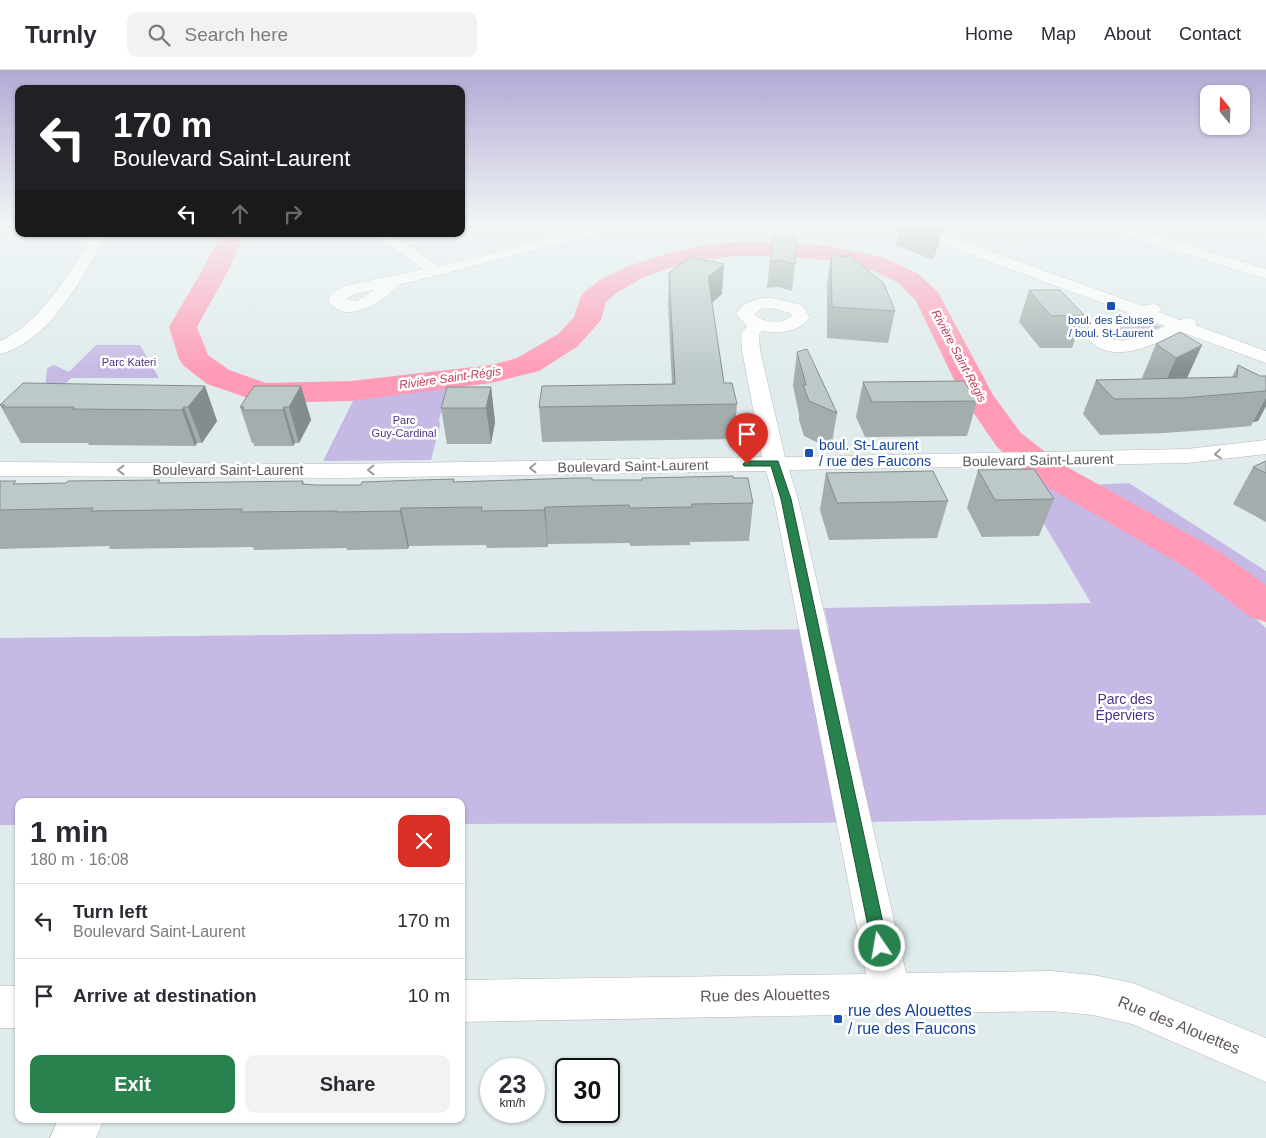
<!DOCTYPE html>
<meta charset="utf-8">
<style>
:root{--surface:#fff;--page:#f2f2f3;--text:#2b2b33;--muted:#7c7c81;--line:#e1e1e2;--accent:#27824e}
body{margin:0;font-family:Helvetica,sans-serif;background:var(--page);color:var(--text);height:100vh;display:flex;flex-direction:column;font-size:19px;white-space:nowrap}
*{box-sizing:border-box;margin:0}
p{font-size:16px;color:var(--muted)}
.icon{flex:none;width:28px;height:28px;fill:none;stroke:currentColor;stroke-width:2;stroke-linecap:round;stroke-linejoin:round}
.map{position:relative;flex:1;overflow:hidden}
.sheet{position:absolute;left:15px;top:728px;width:450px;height:325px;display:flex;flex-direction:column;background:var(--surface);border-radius:10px;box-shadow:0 1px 4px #0004}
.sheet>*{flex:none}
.hud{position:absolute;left:15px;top:15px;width:450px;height:152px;border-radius:10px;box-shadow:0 1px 4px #0004;background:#202124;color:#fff;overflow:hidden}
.needle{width:32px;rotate:341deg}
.buttons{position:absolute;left:1200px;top:15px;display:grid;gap:10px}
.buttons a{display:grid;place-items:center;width:50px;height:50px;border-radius:10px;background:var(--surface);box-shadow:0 1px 4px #0004;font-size:25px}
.speed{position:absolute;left:480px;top:988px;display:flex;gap:10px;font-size:25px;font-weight:700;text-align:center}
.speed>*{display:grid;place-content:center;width:65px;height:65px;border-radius:50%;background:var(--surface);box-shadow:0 1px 4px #0004;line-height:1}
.speed small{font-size:12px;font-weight:400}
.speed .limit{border:2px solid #111;border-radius:8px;background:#fff;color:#111}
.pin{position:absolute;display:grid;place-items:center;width:42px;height:42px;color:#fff;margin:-51px -21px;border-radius:50% 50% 50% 0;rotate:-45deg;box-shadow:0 0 5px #0007}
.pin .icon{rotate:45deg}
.me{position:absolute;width:55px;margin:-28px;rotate:348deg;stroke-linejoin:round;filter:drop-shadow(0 0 4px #0008)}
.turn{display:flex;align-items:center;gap:18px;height:105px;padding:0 15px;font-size:22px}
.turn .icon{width:65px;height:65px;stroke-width:2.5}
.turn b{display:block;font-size:35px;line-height:42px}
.lanes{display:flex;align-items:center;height:48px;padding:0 15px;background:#0003;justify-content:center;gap:25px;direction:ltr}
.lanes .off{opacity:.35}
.round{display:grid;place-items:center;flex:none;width:52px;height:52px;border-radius:10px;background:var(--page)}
.headline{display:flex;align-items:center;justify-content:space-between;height:85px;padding:0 15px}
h1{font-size:30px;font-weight:700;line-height:38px}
.action{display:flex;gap:10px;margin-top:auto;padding:10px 15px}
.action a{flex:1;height:58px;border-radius:10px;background:var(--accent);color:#fff;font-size:20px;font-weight:700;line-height:58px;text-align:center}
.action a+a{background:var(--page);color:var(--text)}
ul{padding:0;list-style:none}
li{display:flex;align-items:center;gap:15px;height:75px;padding:0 15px;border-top:1px solid var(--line)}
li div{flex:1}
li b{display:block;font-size:19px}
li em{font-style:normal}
header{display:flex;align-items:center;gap:30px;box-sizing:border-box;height:70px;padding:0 25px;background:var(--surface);border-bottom:1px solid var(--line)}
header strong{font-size:24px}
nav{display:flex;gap:28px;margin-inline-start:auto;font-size:18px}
.search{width:350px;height:45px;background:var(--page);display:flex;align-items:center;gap:12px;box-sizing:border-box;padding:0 18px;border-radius:10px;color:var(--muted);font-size:19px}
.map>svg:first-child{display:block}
.green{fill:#c6b9e5}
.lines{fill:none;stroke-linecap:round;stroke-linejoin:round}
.river{fill:#ff9bb6;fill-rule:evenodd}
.minor-casing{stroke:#bcb5b5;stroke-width:1}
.minor{fill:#fff;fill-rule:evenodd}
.wall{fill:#a3adad}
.shaded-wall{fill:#848d8d}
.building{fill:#bdc9c9;stroke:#848d8d}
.oneway{stroke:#a09b9b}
.route{fill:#27824e;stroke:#195433}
.transit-dot{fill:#1a4fb4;stroke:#fff;stroke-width:2}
.labels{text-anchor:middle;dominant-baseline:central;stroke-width:5;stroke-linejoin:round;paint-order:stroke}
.far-transit-label{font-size:11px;fill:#164399;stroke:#fff}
.far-park-label{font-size:11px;fill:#4e3285;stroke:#fff}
.far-water-label{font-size:12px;font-style:italic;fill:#c53c56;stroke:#fff}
.transit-label{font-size:14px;fill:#164399;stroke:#fff;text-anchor:start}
.street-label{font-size:14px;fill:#605859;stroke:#fff}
.park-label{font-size:14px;fill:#4e3285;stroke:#fff}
.near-street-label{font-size:16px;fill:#605859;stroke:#fff}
.near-transit-label{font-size:16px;fill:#164399;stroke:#fff;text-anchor:start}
</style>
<header>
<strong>Turnly</strong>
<div class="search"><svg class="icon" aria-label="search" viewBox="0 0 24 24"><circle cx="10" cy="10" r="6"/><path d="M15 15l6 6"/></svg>Search here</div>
<nav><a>Home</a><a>Map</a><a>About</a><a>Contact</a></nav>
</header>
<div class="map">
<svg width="1266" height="1068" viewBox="0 0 1266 1068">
<rect width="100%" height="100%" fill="#dfebec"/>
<g class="green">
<path d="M 1138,250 L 1149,251 L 1148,252 L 1161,257 L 1124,271 L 1118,272 L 1103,265 L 1103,263 Z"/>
<path d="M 96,275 L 140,275 L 159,308 L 71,308 L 59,320 L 45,325 L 47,298 L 54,295 L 69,302 Z"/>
<path d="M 450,316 L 439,349 L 440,355 L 431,390 L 323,391 L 354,329 Z"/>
<path d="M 1129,413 L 1266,501 L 1266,521 L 1221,489 L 1091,415 Z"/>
<path d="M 1021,415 C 1032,416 1044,414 1055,416 C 1066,418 1079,428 1089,433 C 1153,467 1213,508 1266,558 L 1266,745 L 811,753 L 461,754 L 461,731 L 19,731 L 19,755 L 0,755 L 0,568 L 829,559 L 824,538 L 1091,533 Z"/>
</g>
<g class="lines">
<path class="river" d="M 221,164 L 245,164 L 229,199 L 197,257 L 208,285 L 229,300 L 266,313 L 351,311 L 491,295 L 517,288 L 558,264 L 574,247 L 580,229 L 583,223 L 600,210 L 626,197 L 669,183 L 706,175 L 737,172 L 778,172 L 828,176 L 882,187 L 917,203 L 938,222 L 993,325 L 1021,363 L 1058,392 L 1217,480 L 1266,515 L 1266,552 L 1250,547 L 1187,498 L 1032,408 L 997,377 L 962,326 L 916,231 L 899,213 L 874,201 L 828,190 L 778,186 L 737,186 L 706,189 L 676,196 L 644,207 L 618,222 L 606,232 L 601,250 L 578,276 L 539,301 L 491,313 L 351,331 L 263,333 L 207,314 L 183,295 L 179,289 L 169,257 L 203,199 Z"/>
<defs>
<g id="minor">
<path d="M 606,154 L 629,154 L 627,157 L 399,215 C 384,231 347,257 328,231 L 332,223 L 344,216 L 423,199 L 377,167 L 375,164 L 391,164 L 439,196 ZM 374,220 L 357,231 L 346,229 L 355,224 Z"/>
<path d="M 894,154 L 914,154 L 1143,236 L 1152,234 L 1158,235 L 1161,239 L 1159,242 L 1180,250 L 1188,248 L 1194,249 L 1197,253 L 1195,255 L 1266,281 L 1266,293 L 1181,262 C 1152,275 1108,299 1084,264 L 1090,256 L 1127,242 L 896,157 ZM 1143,248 L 1165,256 C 1145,264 1123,279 1103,264 Z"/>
<path d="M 1097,154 L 1118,154 L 1266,199 L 1266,209 L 1099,157 Z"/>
<path d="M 93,164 L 107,164 C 83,206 51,271 0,284 L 0,271 C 44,251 68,203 93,164 Z"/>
<path d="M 760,228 L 772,228 L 802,235 L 810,247 C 799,263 779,264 762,261 L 759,264 L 760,280 L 785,387 L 1187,379 L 1266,370 L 1266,384 L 1187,393 L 789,400 L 798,429 L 906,903 L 1051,901 L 1093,905 L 1133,913 L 1266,968 L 1266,1012 L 1132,954 L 1093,945 L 1051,941 L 461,952 L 461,910 L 866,904 L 774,429 L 766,401 L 341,408 L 0,406 L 0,392 L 341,394 L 762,387 L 742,280 L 741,264 L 747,256 L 736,244 L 744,234 ZM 772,238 L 790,243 L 792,246 C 781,255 764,253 754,244 L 761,239 Z"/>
<rect x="0" y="916" width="19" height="42"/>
<path d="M 58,1049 L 104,1049 L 96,1068 L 50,1068 Z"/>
</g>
</defs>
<use href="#minor" class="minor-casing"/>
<use href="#minor" class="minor"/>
</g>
<g class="wall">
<path d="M 900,154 L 943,154 L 938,175 L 933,190 L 896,175 Z"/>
<path d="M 774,166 L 795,194 L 792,221 L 778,217 L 767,218 L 770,191 Z"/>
<path d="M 831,184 L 895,241 L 888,273 L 827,268 L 827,213 Z"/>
<path d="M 669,203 L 722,224 L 712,233 L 724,313 L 737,334 L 734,369 L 542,372 L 539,337 L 672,314 L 668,234 Z"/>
<path d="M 1029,220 L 1084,245 L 1072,278 L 1040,278 L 1019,252 Z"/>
<path d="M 1156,274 L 1202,275 L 1187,308 L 1232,307 L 1238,295 L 1260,306 L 1266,306 L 1266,336 L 1258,351 L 1253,352 L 1251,356 L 1218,359 L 1165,363 L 1100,365 L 1083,344 L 1096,310 L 1143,309 L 1142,308 Z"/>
<path d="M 797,282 L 837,343 L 831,379 L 804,366 L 799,350 L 799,344 L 793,316 Z"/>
<path d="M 863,312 L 977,331 L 967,366 L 865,367 L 856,347 Z"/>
<path d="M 205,316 L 217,351 L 202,373 L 197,373 L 195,376 L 89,375 L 88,373 L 21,373 L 0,335 Z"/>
<path d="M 301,316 L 311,350 L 299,373 L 295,373 L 293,376 L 254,376 L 254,373 L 252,373 L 240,337 Z"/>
<path d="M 491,317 L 495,352 L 491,374 L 447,374 L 441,338 Z"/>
<path d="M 1266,391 L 1266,452 L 1233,434 L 1253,397 Z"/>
<path d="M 978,400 L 1054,429 L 1039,466 L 982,467 L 967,438 Z"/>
<path d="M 826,403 L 948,431 L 937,468 L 829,470 L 820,440 Z"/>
<path d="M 454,409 L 454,412 L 592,410 L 753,433 L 749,471 L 690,472 L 690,475 L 630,476 L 630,473 L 548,474 L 548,477 L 487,478 L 486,475 L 409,476 L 408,479 L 347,480 L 346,478 L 254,480 L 253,477 L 110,479 L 109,476 L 0,479 L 0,440 L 17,414 L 161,413 L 303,411 L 304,414 L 315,415 L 361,415 Z"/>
</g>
<g class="shaded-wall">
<path d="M 942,154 L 943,154 L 938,175 L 933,190 L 940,161 Z"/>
<path d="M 724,194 L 722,224 L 706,238 L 708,207 Z"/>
<path d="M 1202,275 L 1187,308 L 1161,322 L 1176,288 Z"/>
<path d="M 205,316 L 217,351 L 202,373 L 188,337 Z"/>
<path d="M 301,316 L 311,350 L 299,373 L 289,337 Z"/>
<path d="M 491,317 L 495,352 L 491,374 L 486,338 Z"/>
<path d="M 1266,328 L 1266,336 L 1258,351 L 1253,352 Z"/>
<path d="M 184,337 L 197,373 L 195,376 L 182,340 Z"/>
<path d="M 284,337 L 295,373 L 293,376 L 283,340 Z"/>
<path d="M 545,437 L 548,474 L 548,477 L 544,440 Z"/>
<path d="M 401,438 L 409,476 L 408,479 L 400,441 Z"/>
</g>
<g class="building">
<path d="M 920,154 L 942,154 L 940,161 Z"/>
<path d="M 774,166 L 796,167 L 795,194 L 781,190 L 770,191 Z"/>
<path d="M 831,184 L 844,187 L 850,185 L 884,214 L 895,241 L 832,237 Z"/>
<path d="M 690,187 L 724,194 L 708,207 L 724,313 L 732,313 L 737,334 L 539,337 L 542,316 L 675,314 L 669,203 Z"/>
<path d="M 1029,220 L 1060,220 L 1084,245 L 1051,246 Z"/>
<path d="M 1180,262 L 1202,275 L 1176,288 L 1156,274 Z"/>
<path d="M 807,279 L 837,343 L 809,331 L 803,315 L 806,315 L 797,282 Z"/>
<path d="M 1238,295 L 1260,306 L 1266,306 L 1266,321 L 1182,328 L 1114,329 L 1096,310 L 1237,307 Z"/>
<path d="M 964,311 L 977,331 L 872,332 L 863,312 Z"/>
<path d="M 23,313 L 205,316 L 188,337 L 184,337 L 182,340 L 72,339 L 74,337 L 2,337 L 5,335 L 0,335 Z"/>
<path d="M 254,316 L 301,316 L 289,337 L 284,337 L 283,340 L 243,340 L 244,337 L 240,337 Z"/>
<path d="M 447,317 L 491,317 L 486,338 L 441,338 Z"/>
<path d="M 1266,391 L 1266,403 L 1253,397 Z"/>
<path d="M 1034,399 L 1054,429 L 995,430 L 978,400 Z"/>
<path d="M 933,401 L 948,431 L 837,433 L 826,403 Z"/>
<path d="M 733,406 L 733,408 L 748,408 L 753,433 L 692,434 L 692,437 L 630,438 L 629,435 L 545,437 L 544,440 L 481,441 L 482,437 L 401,438 L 400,441 L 336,442 L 337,441 L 241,442 L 242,439 L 91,441 L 93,438 L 0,440 L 0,411 L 16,411 L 13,414 L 66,413 L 68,411 L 160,410 L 158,413 L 303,411 L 302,414 L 315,415 L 361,415 L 362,412 L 420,410 L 454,409 L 453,412 L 576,408 L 592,408 L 592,410 L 642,410 L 642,408 Z"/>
</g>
<defs><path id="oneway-chevron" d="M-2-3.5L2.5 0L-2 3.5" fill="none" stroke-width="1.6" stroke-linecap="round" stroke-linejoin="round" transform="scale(1.25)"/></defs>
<g class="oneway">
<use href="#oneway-chevron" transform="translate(1218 384) rotate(174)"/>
<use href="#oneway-chevron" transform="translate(533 398) rotate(179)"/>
<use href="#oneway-chevron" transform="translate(121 400) rotate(-180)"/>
<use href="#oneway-chevron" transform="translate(371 400) rotate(179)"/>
</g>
<linearGradient id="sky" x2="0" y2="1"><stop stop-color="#b1aad4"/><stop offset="0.51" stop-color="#f1f6f6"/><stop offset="1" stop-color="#f1f6f6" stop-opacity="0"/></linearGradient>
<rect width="1266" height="303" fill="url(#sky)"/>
<path class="route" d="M 747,391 L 778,391 L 791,429 L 888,876 L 886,881 L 880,884 L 874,881 L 872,876 L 781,429 L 771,396 L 744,396 L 743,394 Z"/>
<g class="transit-dot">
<rect x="1106" y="231" width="10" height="10" rx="2.5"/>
<rect x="804" y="378" width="10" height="10" rx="2.5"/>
<rect x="833" y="944" width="10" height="10" rx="2.5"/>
</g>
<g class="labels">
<g class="far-transit-label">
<text x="1111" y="250">boul. des Écluses<tspan x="1111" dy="13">/ boul. St-Laurent</tspan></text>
</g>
<g class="far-park-label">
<text x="129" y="292">Parc Kateri</text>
<text x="404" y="350">Parc<tspan x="404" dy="13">Guy-Cardinal</tspan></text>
</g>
<g class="far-water-label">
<text transform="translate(959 286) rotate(62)">Rivière Saint-Régis</text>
<text transform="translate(450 308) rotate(-8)">Rivière Saint-Régis</text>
</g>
<g class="transit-label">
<text x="819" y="375">boul. St-Laurent<tspan x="819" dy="16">/ rue des Faucons</tspan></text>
</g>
<g class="street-label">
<text transform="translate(1038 390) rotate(-1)">Boulevard Saint-Laurent</text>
<text transform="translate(633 396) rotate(-1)">Boulevard Saint-Laurent</text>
<text x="228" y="400">Boulevard Saint-Laurent</text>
</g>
<g class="park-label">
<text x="1125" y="629">Parc des<tspan x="1125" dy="16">Éperviers</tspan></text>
</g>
<g class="near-street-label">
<text transform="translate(765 925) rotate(-1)">Rue des Alouettes</text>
<text transform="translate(1179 955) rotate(22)">Rue des Alouettes</text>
</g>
<g class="near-transit-label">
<text x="848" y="940">rue des Alouettes<tspan x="848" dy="18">/ rue des Faucons</tspan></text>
</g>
</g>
</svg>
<div class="buttons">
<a><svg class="needle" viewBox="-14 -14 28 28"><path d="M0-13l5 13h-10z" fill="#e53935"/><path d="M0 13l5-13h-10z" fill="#7c7c81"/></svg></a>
</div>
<div class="speed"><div>23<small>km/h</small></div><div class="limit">30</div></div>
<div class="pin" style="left:747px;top:394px;background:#d93025"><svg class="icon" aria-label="arrive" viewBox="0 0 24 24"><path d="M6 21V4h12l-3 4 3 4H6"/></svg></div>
<svg class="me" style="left:880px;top:876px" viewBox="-20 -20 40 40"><circle r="17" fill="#27824e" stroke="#fff" stroke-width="3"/><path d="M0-11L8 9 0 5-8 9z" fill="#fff"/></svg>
<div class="hud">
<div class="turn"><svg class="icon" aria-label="left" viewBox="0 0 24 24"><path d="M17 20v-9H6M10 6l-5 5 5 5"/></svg><div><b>170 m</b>Boulevard Saint-Laurent</div></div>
<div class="lanes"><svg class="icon" aria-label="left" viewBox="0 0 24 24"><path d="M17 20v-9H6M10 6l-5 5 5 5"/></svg><svg class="icon off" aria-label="ahead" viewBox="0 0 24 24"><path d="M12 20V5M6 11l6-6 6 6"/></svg><svg class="icon off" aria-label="right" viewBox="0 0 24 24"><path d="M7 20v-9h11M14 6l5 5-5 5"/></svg></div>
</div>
<section class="sheet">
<div class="headline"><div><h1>1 min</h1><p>180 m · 16:08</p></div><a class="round" style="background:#d93025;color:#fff"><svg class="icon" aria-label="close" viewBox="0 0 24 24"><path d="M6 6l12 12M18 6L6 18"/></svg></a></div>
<ul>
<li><svg class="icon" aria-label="left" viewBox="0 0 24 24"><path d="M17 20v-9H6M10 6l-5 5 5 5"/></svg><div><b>Turn left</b><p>Boulevard Saint-Laurent</p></div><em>170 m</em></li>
<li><svg class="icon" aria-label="arrive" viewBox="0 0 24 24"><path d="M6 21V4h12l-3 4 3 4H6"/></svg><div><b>Arrive at destination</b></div><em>10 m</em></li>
</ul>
<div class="action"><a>Exit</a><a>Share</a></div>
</section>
</div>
